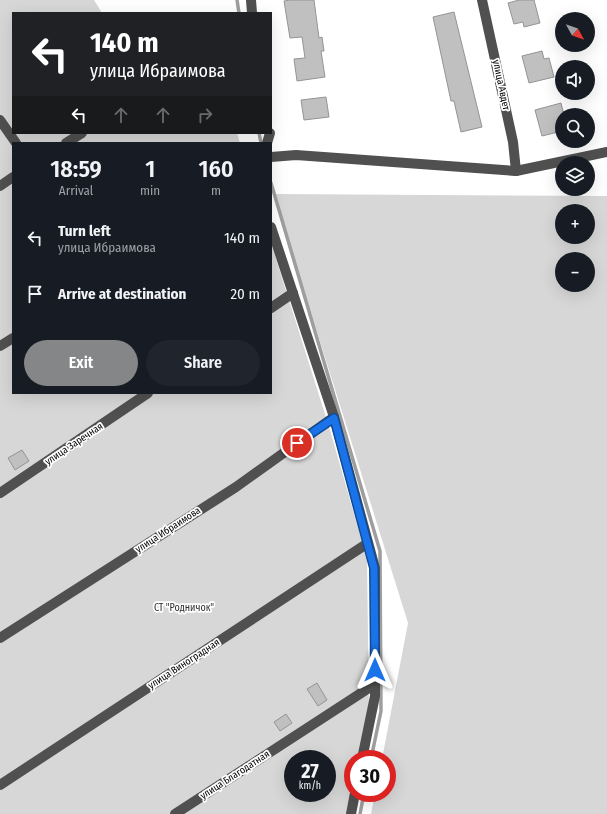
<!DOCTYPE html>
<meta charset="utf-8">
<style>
:root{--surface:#171b24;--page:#20242c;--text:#f1f3f6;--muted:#9ea1a6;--accent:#858687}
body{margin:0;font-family:"Fira Sans Condensed",sans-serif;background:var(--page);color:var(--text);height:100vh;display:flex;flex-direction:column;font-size:15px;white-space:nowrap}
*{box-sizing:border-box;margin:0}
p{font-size:13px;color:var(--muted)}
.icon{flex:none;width:22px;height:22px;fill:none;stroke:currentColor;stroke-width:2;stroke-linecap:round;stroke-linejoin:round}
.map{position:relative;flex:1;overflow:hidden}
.sheet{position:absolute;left:12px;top:142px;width:260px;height:252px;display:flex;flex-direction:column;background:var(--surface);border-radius:0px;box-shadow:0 4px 16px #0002}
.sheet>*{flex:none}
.hud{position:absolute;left:12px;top:12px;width:260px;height:122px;border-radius:0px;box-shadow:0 4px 16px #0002;background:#202124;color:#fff;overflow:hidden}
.needle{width:26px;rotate:130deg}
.controls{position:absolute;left:555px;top:12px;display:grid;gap:8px}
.controls a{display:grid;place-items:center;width:40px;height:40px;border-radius:50%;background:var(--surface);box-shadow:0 4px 16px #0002;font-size:20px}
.speed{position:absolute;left:284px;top:750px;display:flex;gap:8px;font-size:20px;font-weight:700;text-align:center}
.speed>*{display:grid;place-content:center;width:52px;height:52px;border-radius:50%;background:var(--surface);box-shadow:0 4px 16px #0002;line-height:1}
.speed small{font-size:10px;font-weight:400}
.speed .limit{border:6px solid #d22;background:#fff;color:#111}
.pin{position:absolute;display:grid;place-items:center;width:34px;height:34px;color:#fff;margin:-17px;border:2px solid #fff;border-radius:50%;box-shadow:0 1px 4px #0007}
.me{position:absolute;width:44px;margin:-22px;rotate:0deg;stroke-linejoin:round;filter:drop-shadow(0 0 3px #0008)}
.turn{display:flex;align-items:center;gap:14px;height:84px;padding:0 12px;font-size:18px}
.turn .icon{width:52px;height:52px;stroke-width:2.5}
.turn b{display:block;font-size:28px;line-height:34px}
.lanes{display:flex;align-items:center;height:38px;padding:0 12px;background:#0003;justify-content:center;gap:20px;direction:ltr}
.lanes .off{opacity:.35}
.eta{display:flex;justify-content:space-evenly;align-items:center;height:68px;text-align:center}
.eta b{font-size:24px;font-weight:600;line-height:28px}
.primary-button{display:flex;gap:8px;margin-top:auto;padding:8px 12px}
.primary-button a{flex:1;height:46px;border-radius:24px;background:var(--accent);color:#fff;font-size:16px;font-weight:600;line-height:46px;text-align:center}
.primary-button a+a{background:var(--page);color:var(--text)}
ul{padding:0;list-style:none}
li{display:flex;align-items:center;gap:12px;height:56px;padding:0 12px}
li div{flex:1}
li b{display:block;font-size:15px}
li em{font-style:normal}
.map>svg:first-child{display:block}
.green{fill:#d7d7d7;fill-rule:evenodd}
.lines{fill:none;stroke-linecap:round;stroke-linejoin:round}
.stream{stroke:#9e9e9e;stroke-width:3.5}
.building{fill:#c0c0c0;stroke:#949494}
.minor{stroke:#505050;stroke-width:10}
.route-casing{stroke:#114b97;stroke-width:10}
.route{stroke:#1a73e8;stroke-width:7}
.labels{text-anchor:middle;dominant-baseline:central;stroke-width:3.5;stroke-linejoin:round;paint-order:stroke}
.street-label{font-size:10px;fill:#000;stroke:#fff}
.park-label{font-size:10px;fill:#2e2e2e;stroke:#fff}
</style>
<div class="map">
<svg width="607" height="814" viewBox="0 0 607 814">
<rect width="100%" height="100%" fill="#fff"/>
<g class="green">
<path d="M 0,0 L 94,0 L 102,13 L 13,13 L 13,133 L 237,133 L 240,143 L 13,143 L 13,393 L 271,393 L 271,243 L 330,430 L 367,559 L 369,710 L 362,759 L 353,759 L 353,814 L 0,814 ZM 293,759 L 327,759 L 327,793 L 293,793 Z"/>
<path d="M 274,194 L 607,196 L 607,814 L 371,814 L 375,793 L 387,793 L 387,759 L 382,759 L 408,623 ZM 562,211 L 588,211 L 588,237 L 562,237 ZM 562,259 L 588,259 L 588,285 L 562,285 Z"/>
</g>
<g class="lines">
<g class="stream">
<path d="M 237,0 L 239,13"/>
<path d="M 259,133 L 261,143"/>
<path d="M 271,183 L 380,551 L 381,711 L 371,759"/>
<path d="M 360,814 L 364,793"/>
</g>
</g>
<g class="building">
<path d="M 290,0 L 314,0 L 319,38 L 322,37 L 324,51 L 321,51 L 325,77 L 297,81 L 294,59 L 305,58 L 302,37 L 290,38 L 284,1 Z"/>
<path d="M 519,0 L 534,0 L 540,23 L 524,27 L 523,22 L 514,24 L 508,3 Z"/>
<path d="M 454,12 L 482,127 L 461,132 L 454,101 L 451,101 L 433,17 Z"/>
<path d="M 542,51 L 544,59 L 549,58 L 554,77 L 529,83 L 522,56 Z"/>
<path d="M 326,97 L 329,117 L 304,120 L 301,100 Z"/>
<path d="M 561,103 L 564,115 L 562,115 L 562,131 L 542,136 L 535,110 Z"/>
<path d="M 22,450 L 29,461 L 15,470 L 8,458 Z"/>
<path d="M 317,683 L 327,700 L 318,706 L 307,689 Z"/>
<path d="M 286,714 L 292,723 L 280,731 L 274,722 Z"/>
</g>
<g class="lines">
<g class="minor">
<path d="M 251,0 L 252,13"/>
<path d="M 482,0 L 513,142 L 516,171"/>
<path d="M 0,120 L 16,143"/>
<path d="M 66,143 L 82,133"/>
<path d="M 267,143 L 270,133"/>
<path d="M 271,157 L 296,155 L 516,171 L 607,152"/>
<path d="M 0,186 L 13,177"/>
<path d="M 271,227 L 334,417 L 375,568 L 375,696 L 362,759"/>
<path d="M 271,308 L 293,293"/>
<path d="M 0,346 L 13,338"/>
<path d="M 0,493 L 148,393"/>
<path d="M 0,638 L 236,487 L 334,417"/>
<path d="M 0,785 L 368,543"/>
<path d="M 175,814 L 375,684"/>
<path d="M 351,814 L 355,793"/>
</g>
</g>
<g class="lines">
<defs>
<path id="route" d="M 297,443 L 334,418 L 374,568 L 375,670"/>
</defs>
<use href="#route" class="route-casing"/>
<use href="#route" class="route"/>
</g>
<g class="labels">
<g class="street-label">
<text transform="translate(501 85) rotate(78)">улица Авдет</text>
<text transform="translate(74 444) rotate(-34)">улица Заречная</text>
<text transform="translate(168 530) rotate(-33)">улица Ибраимова</text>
<text transform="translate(184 664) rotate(-33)">улица Виноградная</text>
<text transform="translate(235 775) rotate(-33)">улица Благодатная</text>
</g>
<g class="park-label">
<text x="184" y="608">СТ "Родничок"</text>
</g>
</g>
</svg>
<div class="controls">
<a><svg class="needle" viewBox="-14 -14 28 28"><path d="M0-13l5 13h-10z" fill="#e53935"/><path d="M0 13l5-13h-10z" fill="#9ea1a6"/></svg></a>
<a><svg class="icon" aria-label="sound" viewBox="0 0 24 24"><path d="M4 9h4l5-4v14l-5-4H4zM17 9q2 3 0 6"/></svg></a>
<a><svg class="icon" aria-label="search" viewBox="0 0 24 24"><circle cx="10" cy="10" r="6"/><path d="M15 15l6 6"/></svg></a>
<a><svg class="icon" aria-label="layers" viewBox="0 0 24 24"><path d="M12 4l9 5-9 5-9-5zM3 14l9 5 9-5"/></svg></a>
<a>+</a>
<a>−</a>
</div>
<div class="speed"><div>27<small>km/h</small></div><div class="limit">30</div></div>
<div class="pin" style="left:297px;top:443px;background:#d93025"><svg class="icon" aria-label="arrive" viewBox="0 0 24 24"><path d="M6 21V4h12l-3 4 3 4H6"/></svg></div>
<svg class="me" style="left:375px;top:670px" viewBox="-20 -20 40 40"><path d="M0-17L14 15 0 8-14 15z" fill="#1a73e8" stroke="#fff" stroke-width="4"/></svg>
<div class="hud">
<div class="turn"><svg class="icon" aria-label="left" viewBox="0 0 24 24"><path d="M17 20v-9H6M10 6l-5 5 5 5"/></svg><div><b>140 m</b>улица Ибраимова</div></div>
<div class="lanes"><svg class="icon" aria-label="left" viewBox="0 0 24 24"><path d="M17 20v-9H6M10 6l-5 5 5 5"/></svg><svg class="icon off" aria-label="ahead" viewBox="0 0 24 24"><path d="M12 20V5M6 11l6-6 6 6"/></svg><svg class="icon off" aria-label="ahead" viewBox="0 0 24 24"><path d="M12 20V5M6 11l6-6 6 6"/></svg><svg class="icon off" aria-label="right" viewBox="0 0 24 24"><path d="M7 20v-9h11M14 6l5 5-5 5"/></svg></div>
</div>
<section class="sheet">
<div class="eta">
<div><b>18:59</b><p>Arrival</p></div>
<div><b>1</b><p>min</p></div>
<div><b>160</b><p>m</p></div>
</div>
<ul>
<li><svg class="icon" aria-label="left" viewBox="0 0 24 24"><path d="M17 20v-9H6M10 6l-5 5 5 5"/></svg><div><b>Turn left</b><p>улица Ибраимова</p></div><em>140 m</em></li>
<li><svg class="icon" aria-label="arrive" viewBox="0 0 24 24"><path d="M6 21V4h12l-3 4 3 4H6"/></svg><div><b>Arrive at destination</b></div><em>20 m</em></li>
</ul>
<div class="primary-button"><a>Exit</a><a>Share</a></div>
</section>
</div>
